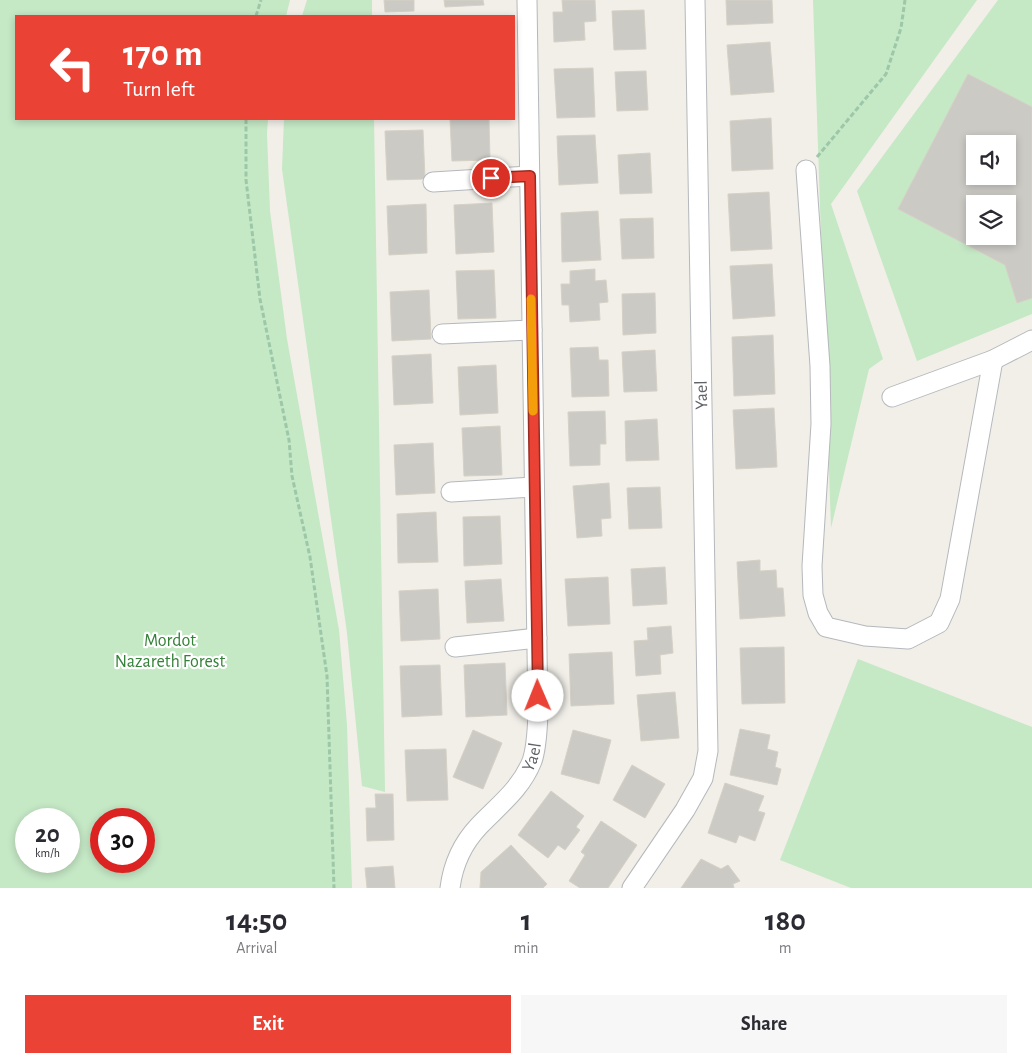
<!DOCTYPE html>
<style>
:root{--surface:#fff;--page:#f7f7f7;--text:#2b2b33;--muted:#7c7c81;--accent:#ea4335}
body{margin:0;font-family:"Alegreya Sans",sans-serif;background:var(--page);color:var(--text);height:100vh;display:flex;flex-direction:column;font-size:19px;white-space:nowrap}
*{box-sizing:border-box;margin:0}
p{font-size:16px;color:var(--muted)}
.icon{flex:none;width:28px;height:28px;fill:none;stroke:currentColor;stroke-width:2;stroke-linecap:round;stroke-linejoin:round}
.map{position:relative;height:888px;overflow:hidden}
.side{display:flex;flex-direction:column;background:var(--surface);flex:1}
.side>*{flex:none}
.top-card{position:absolute;left:15px;top:15px;width:500px;height:105px;border-radius:0px;box-shadow:0 2px 8px #0003;background:#ea4335;color:#fff;overflow:hidden}
.controls{position:absolute;left:966px;top:135px;display:grid;gap:10px}
.controls a{display:grid;place-items:center;width:50px;height:50px;border-radius:0px;background:var(--surface);box-shadow:0 2px 8px #0003;font-size:25px}
.speed{position:absolute;left:15px;top:808px;display:flex;gap:10px;font-size:25px;font-weight:700;text-align:center}
.speed>*{display:grid;place-content:center;width:65px;height:65px;border-radius:50%;background:var(--surface);box-shadow:0 2px 8px #0003;line-height:1}
.speed small{font-size:12px;font-weight:400}
.speed .limit{border:8px solid #d22;background:#fff;color:#111}
.pin{position:absolute;display:grid;place-items:center;width:42px;height:42px;color:#fff;margin:-21px;border:2px solid #fff;border-radius:50%;box-shadow:0 1px 5px #0007}
.me{position:absolute;width:55px;margin:-28px;rotate:359deg;stroke-linejoin:round;filter:drop-shadow(0 0 4px #0008)}
.turn{display:flex;align-items:center;gap:18px;height:105px;padding:0 25px;font-size:22px}
.turn .icon{width:65px;height:65px;stroke-width:2.5}
.turn b{display:block;font-size:35px;line-height:42px}
.eta{display:flex;justify-content:space-evenly;align-items:center;height:85px;text-align:center}
.eta b{font-size:30px;font-weight:600;line-height:35px}
.primary-button{display:flex;gap:10px;margin-top:auto;padding:10px 25px}
.primary-button a{flex:1;height:58px;border-radius:0px;background:var(--accent);color:#fff;font-size:20px;font-weight:600;line-height:58px;text-align:center}
.primary-button a+a{background:var(--page);color:var(--text)}
.map>svg:first-child{display:block}
.green{fill:#c5e8c5;fill-rule:evenodd}
.building{fill:#cccac5;stroke:#d6d1c6;fill-rule:evenodd}
.lines{fill:none;stroke-linecap:round;stroke-linejoin:round}
.street-casing{stroke:#b5b8bc;stroke-width:21}
.path{stroke:#9cc7a9;stroke-width:3;stroke-dasharray:5 2.5;stroke-linecap:butt}
.street{stroke:#fff;stroke-width:19}
.route-casing{stroke:#982c22;stroke-width:12}
.route{stroke:#ea4335;stroke-width:9}
.slow{stroke:#f59e0b;stroke-width:9}
.labels{text-anchor:middle;dominant-baseline:central;stroke-width:4.5;stroke-linejoin:round;paint-order:stroke}
.street-label{font-size:18px;fill:#5f6368;stroke:#fff}
.park-label{font-size:18px;fill:#348238;stroke:#fff}
</style>
<div class="map">
<svg width="1032" height="888" viewBox="0 0 1032 888">
<rect width="100%" height="100%" fill="#f1efe8"/>
<g class="green">
<path d="M 0,0 L 290,0 L 286,16 L 16,16 L 16,119 L 268,119 L 267,134 L 270,211 L 287,339 L 339,630 L 347,725 L 352,888 L 0,888 ZM 26,819 L 69,819 L 69,861 L 26,861 ZM 101,819 L 144,819 L 144,861 L 101,861 Z"/>
<path d="M 307,0 L 372,0 L 372,16 L 302,16 Z"/>
<path d="M 813,0 L 977,0 L 831,204 L 883,359 L 869,369 L 831,528 Z"/>
<path d="M 998,0 L 1032,0 L 1032,314 L 917,361 L 857,191 ZM 975,144 L 1008,144 L 1008,176 L 975,176 ZM 975,204 L 1008,204 L 1008,236 L 975,236 Z"/>
<path d="M 284,119 L 374,119 L 385,792 L 362,786 L 347,633 L 282,169 Z"/>
<path d="M 858,659 L 1032,727 L 1032,888 L 851,888 L 780,860 Z"/>
</g>
<g class="building">
<path d="M 384,0 L 414,0 L 414,11 L 385,12 Z"/>
<path d="M 444,0 L 483,0 L 484,5 L 445,7 Z"/>
<path d="M 562,0 L 595,0 L 596,21 L 584,22 L 585,40 L 554,42 L 553,12 L 563,12 Z"/>
<path d="M 726,0 L 772,0 L 773,23 L 727,25 Z"/>
<path d="M 644,10 L 646,49 L 614,50 L 612,11 Z"/>
<path d="M 770,42 L 774,92 L 731,95 L 727,45 Z"/>
<path d="M 593,68 L 595,117 L 557,118 L 554,69 Z"/>
<path d="M 646,71 L 648,110 L 617,111 L 615,72 Z"/>
<path d="M 968,74 L 1032,107 L 1032,298 L 1017,303 L 1005,265 L 898,209 ZM 975,144 L 1008,144 L 1008,176 L 975,176 ZM 975,204 L 1008,204 L 1008,236 L 975,236 Z"/>
<path d="M 771,118 L 773,169 L 732,171 L 730,121 Z"/>
<path d="M 450,119 L 489,119 L 490,160 L 452,161 Z"/>
<path d="M 423,130 L 425,179 L 387,180 L 385,131 Z"/>
<path d="M 595,135 L 598,183 L 559,185 L 557,136 Z"/>
<path d="M 650,153 L 652,193 L 620,194 L 618,155 Z"/>
<path d="M 769,192 L 772,249 L 731,251 L 728,194 Z"/>
<path d="M 492,203 L 494,252 L 456,254 L 454,205 Z"/>
<path d="M 426,204 L 427,253 L 389,255 L 387,206 Z"/>
<path d="M 598,211 L 601,260 L 562,262 L 561,213 Z"/>
<path d="M 653,218 L 654,258 L 622,259 L 620,219 Z"/>
<path d="M 772,264 L 775,316 L 733,319 L 730,266 Z"/>
<path d="M 595,269 L 595,281 L 606,280 L 608,302 L 599,303 L 600,320 L 570,322 L 569,305 L 562,305 L 561,284 L 570,284 L 570,271 Z"/>
<path d="M 494,270 L 496,318 L 458,319 L 456,271 Z"/>
<path d="M 429,290 L 431,339 L 392,341 L 390,292 Z"/>
<path d="M 655,293 L 656,333 L 623,335 L 622,294 Z"/>
<path d="M 773,335 L 775,394 L 734,396 L 732,337 Z"/>
<path d="M 598,347 L 599,360 L 608,360 L 609,396 L 572,397 L 570,348 Z"/>
<path d="M 655,350 L 657,391 L 624,392 L 622,352 Z"/>
<path d="M 431,354 L 433,403 L 394,405 L 392,356 Z"/>
<path d="M 496,365 L 498,413 L 460,415 L 458,367 Z"/>
<path d="M 774,408 L 777,467 L 736,469 L 733,410 Z"/>
<path d="M 605,411 L 606,444 L 600,444 L 600,465 L 570,466 L 568,412 Z"/>
<path d="M 657,419 L 659,460 L 626,461 L 625,421 Z"/>
<path d="M 500,426 L 502,475 L 464,476 L 462,428 Z"/>
<path d="M 433,443 L 435,493 L 396,495 L 394,445 Z"/>
<path d="M 609,483 L 611,518 L 601,519 L 602,536 L 577,538 L 573,486 Z"/>
<path d="M 660,487 L 662,528 L 629,529 L 627,488 Z"/>
<path d="M 436,512 L 438,562 L 398,563 L 397,514 Z"/>
<path d="M 500,516 L 502,564 L 464,566 L 463,517 Z"/>
<path d="M 760,560 L 760,571 L 776,570 L 777,588 L 783,588 L 785,616 L 740,619 L 737,562 Z"/>
<path d="M 665,567 L 667,604 L 633,606 L 631,569 Z"/>
<path d="M 608,577 L 610,624 L 568,626 L 565,579 Z"/>
<path d="M 501,579 L 504,621 L 467,623 L 465,581 Z"/>
<path d="M 438,589 L 440,639 L 401,641 L 399,591 Z"/>
<path d="M 671,626 L 673,653 L 660,655 L 661,674 L 636,676 L 634,641 L 648,640 L 647,628 Z"/>
<path d="M 784,647 L 785,703 L 742,704 L 740,648 Z"/>
<path d="M 612,652 L 614,704 L 571,706 L 569,654 Z"/>
<path d="M 505,663 L 507,715 L 466,717 L 464,665 Z"/>
<path d="M 440,665 L 442,715 L 402,717 L 400,666 Z"/>
<path d="M 675,692 L 679,738 L 641,741 L 637,695 Z"/>
<path d="M 740,729 L 770,735 L 767,749 L 778,752 L 775,767 L 781,769 L 777,785 L 730,775 Z"/>
<path d="M 473,730 L 502,743 L 483,789 L 453,777 Z"/>
<path d="M 573,730 L 611,740 L 599,784 L 561,774 Z"/>
<path d="M 446,749 L 448,800 L 407,801 L 405,750 Z"/>
<path d="M 632,765 L 665,784 L 645,818 L 613,800 Z"/>
<path d="M 725,783 L 764,796 L 758,811 L 765,813 L 755,841 L 739,835 L 736,843 L 708,833 Z"/>
<path d="M 551,791 L 584,816 L 576,827 L 580,830 L 565,850 L 558,845 L 548,858 L 518,835 Z"/>
<path d="M 375,794 L 393,794 L 394,840 L 367,841 L 366,808 L 376,808 Z"/>
<path d="M 601,821 L 637,845 L 608,888 L 580,888 L 569,881 L 585,855 L 581,852 Z"/>
<path d="M 511,845 L 547,884 L 543,888 L 480,888 L 481,872 Z"/>
<path d="M 701,859 L 721,869 L 728,865 L 740,881 L 733,884 L 734,888 L 681,888 Z"/>
<path d="M 393,866 L 395,888 L 367,888 L 365,868 Z"/>
</g>
<g class="lines">
<defs>
<g id="street">
<path d="M 806,170 L 820,366 L 821,424 L 812,566 L 813,595 L 818,613 L 826,627 L 865,636 L 908,639 L 939,623 L 950,599 L 993,360"/>
<path d="M 433,182 L 529,176"/>
<path d="M 442,334 L 532,330"/>
<path d="M 892,397 L 993,360 L 1032,340"/>
<path d="M 451,492 L 534,487"/>
<path d="M 455,647 L 537,638"/>
<path id="s1" d="M 450,888 C 453,864 462,844 479,826 C 499,805 521,789 532,761 C 537,747 537,729 538,715 L 527,0"/>
<path d="M 632,888 L 685,810 L 703,778 L 708,751 L 695,0"/>
</g>
</defs>
<use href="#street" class="street-casing"/>
<g class="path">
<path d="M 256,16 L 261,0"/>
<path d="M 246,119 L 246,180 L 260,299 L 289,440 L 292,476 L 310,557 L 327,676 L 334,888"/>
<path d="M 817,157 L 886,74 L 901,28 L 905,0"/>
</g>
<use href="#street" class="street"/>
</g>
<g class="lines">
<defs>
<path id="route" d="M 491,178 L 530,176 L 538,696"/>
</defs>
<use href="#route" class="route-casing"/>
<use href="#route" class="route"/>
<path class="slow" d="M 531,299 L 533,411"/>
</g>
<g class="labels">
<g class="street-label">
<text transform="translate(702 395) rotate(-91)">Yael</text>
<text stroke="none"><textPath href="#s1" startOffset="158">Yael</textPath></text>
</g>
<g class="park-label">
<text x="170" y="641">Mordot<tspan x="170" dy="21">Nazareth Forest</tspan></text>
</g>
</g>
</svg>
<div class="controls">
<a><svg class="icon" aria-label="sound" viewBox="0 0 24 24"><path d="M4 9h4l5-4v14l-5-4H4zM17 9q2 3 0 6"/></svg></a>
<a><svg class="icon" aria-label="layers" viewBox="0 0 24 24"><path d="M12 4l9 5-9 5-9-5zM3 14l9 5 9-5"/></svg></a>
</div>
<div class="speed"><div>20<small>km/h</small></div><div class="limit">30</div></div>
<div class="pin" style="left:491px;top:178px;background:#d93025"><svg class="icon" aria-label="arrive" viewBox="0 0 24 24"><path d="M6 21V4h12l-3 4 3 4H6"/></svg></div>
<svg class="me" style="left:538px;top:696px" viewBox="-20 -20 40 40"><circle r="19" fill="#fff"/><path d="M0-13L10 11 0 6-10 11z" fill="#ea4335"/></svg>
<div class="top-card">
<div class="turn"><svg class="icon" aria-label="left" viewBox="0 0 24 24"><path d="M17 20v-9H6M10 6l-5 5 5 5"/></svg><div><b>170 m</b>Turn left</div></div>
</div>
</div>
<section class="side">
<div class="eta">
<div><b>14:50</b><p>Arrival</p></div>
<div><b>1</b><p>min</p></div>
<div><b>180</b><p>m</p></div>
</div>
<div class="primary-button"><a>Exit</a><a>Share</a></div>
</section>
